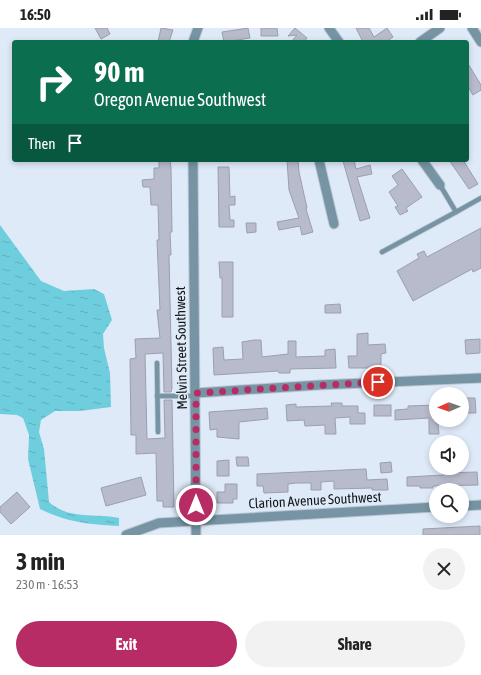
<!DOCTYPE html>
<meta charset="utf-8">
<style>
:root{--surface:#fff;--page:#f2f2f2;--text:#222;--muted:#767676;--accent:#b82c65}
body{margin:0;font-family:"Asap Condensed",sans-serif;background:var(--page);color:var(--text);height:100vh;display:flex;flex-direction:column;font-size:15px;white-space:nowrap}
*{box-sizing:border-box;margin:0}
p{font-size:13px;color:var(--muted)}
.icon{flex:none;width:22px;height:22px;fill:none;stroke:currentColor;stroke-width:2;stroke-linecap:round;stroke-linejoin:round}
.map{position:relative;height:507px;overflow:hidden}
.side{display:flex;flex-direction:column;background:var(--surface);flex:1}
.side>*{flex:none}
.guide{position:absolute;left:12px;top:12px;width:457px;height:122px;border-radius:4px;box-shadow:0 2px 6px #0003;background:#0b6e4f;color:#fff;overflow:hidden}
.needle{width:26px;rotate:268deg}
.fabs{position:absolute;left:429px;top:359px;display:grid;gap:8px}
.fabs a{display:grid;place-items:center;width:40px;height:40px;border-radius:50%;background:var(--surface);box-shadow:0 2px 6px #0003;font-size:20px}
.pin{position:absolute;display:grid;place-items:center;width:34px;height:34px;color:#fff;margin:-17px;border:2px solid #fff;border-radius:50%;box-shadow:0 1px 4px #0007}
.me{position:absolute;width:44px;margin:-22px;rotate:0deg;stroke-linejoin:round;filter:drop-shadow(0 0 3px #0008)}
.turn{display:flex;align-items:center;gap:14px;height:84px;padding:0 16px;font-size:18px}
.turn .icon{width:52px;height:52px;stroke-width:2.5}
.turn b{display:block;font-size:28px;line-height:34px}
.then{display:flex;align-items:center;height:38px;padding:0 16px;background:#0003;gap:8px;font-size:15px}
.round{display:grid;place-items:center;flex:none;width:42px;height:42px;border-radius:21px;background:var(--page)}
.overview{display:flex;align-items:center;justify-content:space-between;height:68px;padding:0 16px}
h1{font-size:24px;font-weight:700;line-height:30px}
.cta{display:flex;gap:8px;margin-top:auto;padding:8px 16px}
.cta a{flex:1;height:46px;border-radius:24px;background:var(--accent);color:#fff;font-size:16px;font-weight:700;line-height:46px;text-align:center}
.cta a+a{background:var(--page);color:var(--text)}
.status{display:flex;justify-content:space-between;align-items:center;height:28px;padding:0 20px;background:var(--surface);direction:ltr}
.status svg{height:11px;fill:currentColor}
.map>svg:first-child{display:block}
.water{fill:url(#water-ripples)}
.building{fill:#b7bbcb;stroke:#9b9fae}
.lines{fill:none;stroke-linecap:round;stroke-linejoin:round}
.service-casing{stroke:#bec8d5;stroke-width:6}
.minor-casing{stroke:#bec8d5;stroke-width:11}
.service{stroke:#7694a4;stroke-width:4.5}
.minor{stroke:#7694a4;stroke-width:9}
.route{stroke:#b82c65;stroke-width:7;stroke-dasharray:0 12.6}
.labels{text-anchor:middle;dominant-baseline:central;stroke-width:3;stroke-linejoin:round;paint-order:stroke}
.street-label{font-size:14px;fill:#13171b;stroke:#dfeaf8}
</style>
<div class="status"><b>16:50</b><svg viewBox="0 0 49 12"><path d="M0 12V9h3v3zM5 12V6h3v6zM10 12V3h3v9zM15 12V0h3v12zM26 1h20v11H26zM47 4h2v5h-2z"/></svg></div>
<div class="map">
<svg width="481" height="507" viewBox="0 0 481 507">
<defs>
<pattern id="water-ripples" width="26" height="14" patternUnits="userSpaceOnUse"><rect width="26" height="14" fill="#6fcedd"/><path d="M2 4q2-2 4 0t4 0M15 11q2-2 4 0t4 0" fill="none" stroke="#5fb0bd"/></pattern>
</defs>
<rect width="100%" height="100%" fill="#dfeaf8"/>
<path class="water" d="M 0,197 L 41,253 L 64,263 L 94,261 L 104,266 L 112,292 L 103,306 L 104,320 L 110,345 L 111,379 L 80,383 L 55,383 L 41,392 L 39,404 L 44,421 L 49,474 C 69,492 95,485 119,490 L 119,498 C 88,496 69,495 40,481 L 28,431 L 29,407 L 23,390 L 17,387 L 0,386 Z"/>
<g class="building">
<path d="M 95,0 L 107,0 L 110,6 L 101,11 Z"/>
<path d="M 161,0 L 173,2 L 169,14 L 158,14 Z"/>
<path d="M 248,0 L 250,10 L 224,14 L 222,4 Z"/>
<path d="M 261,0 L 277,0 L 278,8 L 261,8 Z"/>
<path d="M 295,0 L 307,10 L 304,14 L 291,14 L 297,7 L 288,8 Z"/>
<path d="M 356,0 L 369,0 L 374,9 L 387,0 L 393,9 L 386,14 L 363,14 Z"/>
<path d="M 467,34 L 481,57 L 481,62 L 473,67 L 467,57 Z"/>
<path d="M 159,132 L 170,132 L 171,140 L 172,204 L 170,204 L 171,227 L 169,227 L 172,360 L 171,364 L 164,364 L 163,325 L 145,326 L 147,411 L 165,410 L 164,372 L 172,372 L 174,479 L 163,479 L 163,473 L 157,473 L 156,425 L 136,426 L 136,407 L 131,407 L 130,331 L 136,330 L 135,311 L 160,310 L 157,282 L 160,282 L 157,212 L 159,212 L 158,177 L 151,177 L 150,159 L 143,159 L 142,152 L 154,151 L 154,140 L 159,140 Z"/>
<path d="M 287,132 L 298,132 L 299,144 L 307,180 L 306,181 L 313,204 L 302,207 L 300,198 L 279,202 L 277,194 L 299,190 L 289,162 Z"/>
<path d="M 354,132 L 356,141 L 370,137 L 372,146 L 357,149 L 370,190 L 360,193 L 343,133 Z"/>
<path d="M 449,132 L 463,132 L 478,156 L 469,161 Z"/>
<path d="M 218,139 L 229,139 L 230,169 L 235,168 L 235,177 L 229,177 L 230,192 L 234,192 L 234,199 L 219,199 Z"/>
<path d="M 402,141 L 422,169 L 406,180 L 408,183 L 400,187 L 395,179 L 398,178 L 389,164 L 398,157 L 392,148 Z"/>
<path d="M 246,195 L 256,195 L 256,204 L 247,205 Z"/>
<path d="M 481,200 L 481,240 L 473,244 L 472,241 L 413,273 L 397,243 L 419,230 L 417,226 L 424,223 L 427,229 Z"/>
<path d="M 219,234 L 233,234 L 233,289 L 222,289 L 222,250 L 220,250 Z"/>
<path d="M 340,276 L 341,285 L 325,285 L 325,277 Z"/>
<path d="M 368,305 L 368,317 L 385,316 L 386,325 L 381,326 L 381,340 L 349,340 L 348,328 L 357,328 L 357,306 Z"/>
<path d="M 480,311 L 480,325 L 466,326 L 465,312 Z"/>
<path d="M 254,312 L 261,312 L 262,329 L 288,326 L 288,313 L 296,313 L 296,329 L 325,328 L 325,322 L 335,321 L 336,340 L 290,341 L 290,345 L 279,345 L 278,343 L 214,347 L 213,320 L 223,319 L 224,332 L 243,331 L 242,314 Z"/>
<path d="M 465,370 L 475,370 L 476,385 L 465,385 Z"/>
<path d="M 331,375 L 342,375 L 342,378 L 358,378 L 358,385 L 365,385 L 365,396 L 350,396 L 350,389 L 335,390 L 336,406 L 325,406 L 325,397 L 305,398 L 304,392 L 287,393 L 286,377 L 296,376 L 296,379 L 332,378 Z"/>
<rect x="374" y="377" width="17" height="11"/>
<path d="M 436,377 L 436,396 L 438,396 L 439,406 L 429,406 L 429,390 L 395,392 L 395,382 L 408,381 L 408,378 Z"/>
<path d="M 267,380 L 268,391 L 239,394 L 239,411 L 217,409 L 217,401 L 210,402 L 209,384 Z"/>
<path d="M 236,429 L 248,429 L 249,438 L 237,438 Z"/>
<path d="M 229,432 L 229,448 L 217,448 L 217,433 Z"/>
<path d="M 391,434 L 392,444 L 381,445 L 380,435 Z"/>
<path d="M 366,441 L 367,452 L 387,451 L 388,462 L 372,462 L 372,460 L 334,461 L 334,453 L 321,454 L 321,462 L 311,462 L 311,455 L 296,455 L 288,456 L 288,464 L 264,465 L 263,458 L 257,458 L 257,446 Z"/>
<path d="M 477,444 L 478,457 L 433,458 L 433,460 L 420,460 L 420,458 L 407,458 L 407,449 L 444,447 L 444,445 Z"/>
<path d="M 141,449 L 146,467 L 106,478 L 101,460 Z"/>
<path d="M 225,456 L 237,456 L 237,471 L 233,471 L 233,475 L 217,475 L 217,464 L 225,464 Z"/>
<path d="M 17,464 L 30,479 L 11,496 L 0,484 L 0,479 Z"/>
<path d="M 480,498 L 480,507 L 423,507 L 423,501 Z"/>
</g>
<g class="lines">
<defs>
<g id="service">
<path d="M 456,184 L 481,170"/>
<path d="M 382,224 L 456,184 L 440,157"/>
<path d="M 157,335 L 158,404"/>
<path d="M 157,368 L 196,368"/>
</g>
<g id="minor">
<path d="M 329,0 L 339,14"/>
<path d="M 472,0 L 481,14"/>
<path d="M 193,14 L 198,0"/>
<path d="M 420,14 L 440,0"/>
<path d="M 193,132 L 196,507"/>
<path d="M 319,132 L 334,196"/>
<path d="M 422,132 L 440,157"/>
<path d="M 196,365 L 319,357 L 481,350"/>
<path d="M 462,478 L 481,477"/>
<path d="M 126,507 L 159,495 L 436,479"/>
</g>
</defs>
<use href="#service" class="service-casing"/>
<use href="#minor" class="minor-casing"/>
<use href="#service" class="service"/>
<use href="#minor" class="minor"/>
</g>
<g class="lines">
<path class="route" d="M 196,477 L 196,365 L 378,354"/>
</g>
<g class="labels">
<g class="street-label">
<text transform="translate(181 320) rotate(-91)">Melvin Street Southwest</text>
<text transform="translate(315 472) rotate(-3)">Clarion Avenue Southwest</text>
</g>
</g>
</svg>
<div class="fabs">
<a><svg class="needle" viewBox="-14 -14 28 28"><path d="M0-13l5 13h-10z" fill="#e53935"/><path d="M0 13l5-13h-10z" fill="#767676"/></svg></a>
<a><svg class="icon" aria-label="sound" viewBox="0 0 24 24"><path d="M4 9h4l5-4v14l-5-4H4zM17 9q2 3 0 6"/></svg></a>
<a><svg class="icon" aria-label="search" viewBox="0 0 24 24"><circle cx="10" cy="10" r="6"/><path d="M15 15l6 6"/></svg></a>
</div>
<div class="pin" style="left:378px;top:354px;background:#d93025"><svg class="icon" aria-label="arrive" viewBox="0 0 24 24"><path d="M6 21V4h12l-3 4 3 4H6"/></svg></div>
<svg class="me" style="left:196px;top:477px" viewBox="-20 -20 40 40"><circle r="17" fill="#b82c65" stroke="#fff" stroke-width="3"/><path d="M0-11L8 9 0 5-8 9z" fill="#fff"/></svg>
<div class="guide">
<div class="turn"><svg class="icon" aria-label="right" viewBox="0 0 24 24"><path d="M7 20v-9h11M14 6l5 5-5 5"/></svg><div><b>90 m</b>Oregon Avenue Southwest</div></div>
<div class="then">Then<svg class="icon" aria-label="arrive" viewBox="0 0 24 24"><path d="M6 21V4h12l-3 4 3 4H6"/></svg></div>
</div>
</div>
<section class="side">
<div class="overview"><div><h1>3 min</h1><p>230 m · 16:53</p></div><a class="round"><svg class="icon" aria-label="close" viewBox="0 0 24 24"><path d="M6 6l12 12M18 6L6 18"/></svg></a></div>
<div class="cta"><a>Exit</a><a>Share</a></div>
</section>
